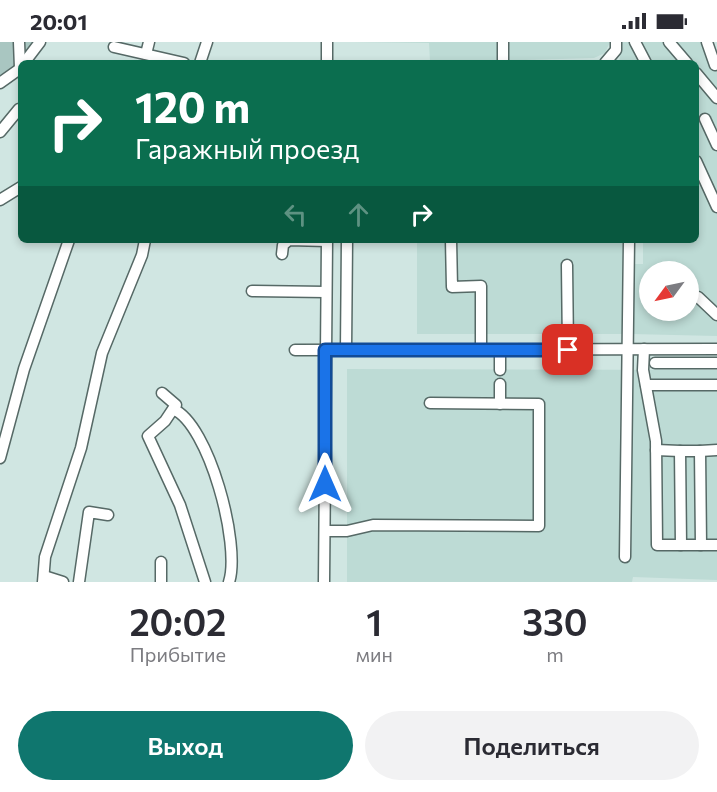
<!DOCTYPE html>
<html lang="ru">
<meta charset="utf-8">
<style>
:root{--surface:#fff;--page:#f2f2f3;--text:#2b2b33;--muted:#7c7c81;--accent:#0f766e}
body{margin:0;font-family:Commissioner,sans-serif;background:var(--page);color:var(--text);height:100vh;display:flex;flex-direction:column;font-size:22px;white-space:nowrap}
*{box-sizing:border-box;margin:0}
p{font-size:20px;color:var(--muted)}
.icon{flex:none;width:33px;height:33px;fill:none;stroke:currentColor;stroke-width:2;stroke-linecap:round;stroke-linejoin:round}
.map{position:relative;height:540px;overflow:hidden}
.sheet{display:flex;flex-direction:column;background:var(--surface);flex:1}
.sheet>*{flex:none}
.hud{position:absolute;left:18px;top:18px;width:681px;height:183px;border-radius:9px;box-shadow:0 3px 9px #0003;background:#0b6e4f;color:#fff;overflow:hidden}
.needle{width:39px;rotate:237deg}
.fabs{position:absolute;left:639px;top:219px;display:grid;gap:12px}
.fabs a{display:grid;place-items:center;width:60px;height:60px;border-radius:50%;background:var(--surface);box-shadow:0 3px 9px #0003;font-size:30px}
.pin{position:absolute;display:grid;place-items:center;width:51px;height:51px;color:#fff;margin:-26px;border-radius:12px;box-shadow:0 3px 9px #0006}
.me{position:absolute;width:66px;margin:-33px;rotate:0deg;stroke-linejoin:round;filter:drop-shadow(0 0 4px #0008)}
.turn{display:flex;align-items:center;gap:21px;height:126px;padding:0 18px;font-size:27px}
.turn .icon{width:78px;height:78px;stroke-width:2.5}
.turn b{display:block;font-size:42px;line-height:51px}
.lanes{display:flex;align-items:center;height:57px;padding:0 18px;background:#0003;justify-content:center;gap:30px;direction:ltr}
.lanes .off{opacity:.35}
.eta{display:flex;justify-content:space-evenly;align-items:center;height:102px;text-align:center}
.eta b{font-size:36px;font-weight:600;line-height:42px}
.cta{display:flex;gap:12px;margin-top:auto;padding:12px 18px}
.cta a{flex:1;height:69px;border-radius:36px;background:var(--accent);color:#fff;font-size:24px;font-weight:600;line-height:69px;text-align:center}
.cta a+a{background:var(--page);color:var(--text)}
.status{display:flex;justify-content:space-between;align-items:center;height:42px;padding:0 30px;background:var(--surface);direction:ltr}
.status svg{height:16px;fill:currentColor}
.map>svg:first-child{display:block}
.built{fill:#bddbd5;fill-rule:evenodd}
.garden{fill:#a9c6c1}
.lines{fill:none;stroke-linecap:round;stroke-linejoin:round}
.minor-casing{stroke:#566966;stroke-width:13}
.minor{stroke:#fff;stroke-width:10}
.route-casing{stroke:#114b97;stroke-width:15}
.route{stroke:#1a73e8;stroke-width:10}
</style>
<div class="status"><b>20:01</b><svg viewBox="0 0 49 12"><path d="M0 12V9h3v3zM5 12V6h3v6zM10 12V3h3v9zM15 12V0h3v12zM26 1h20v11H26zM47 4h2v5h-2z"/></svg></div>
<div class="map">
<svg width="717" height="540" viewBox="0 0 717 540">
<rect width="100%" height="100%" fill="#d0e6e2"/>
<g class="built">
<path d="M 354,0 L 610,0 L 605,11 L 594,16 L 490,19 L 430,19 L 429,1 Z"/>
<path d="M 622,0 L 703,0 L 717,10 L 717,294 L 631,292 L 632,222 L 643,222 L 643,198 L 696,198 L 696,21 L 619,21 ZM 650,230 L 688,230 L 688,268 L 650,268 Z"/>
<path d="M 417,198 L 622,198 L 623,292 L 417,292 Z"/>
<path d="M 347,327 L 717,328 L 717,538 L 633,535 L 632,540 L 347,540 Z"/>
</g>
<path class="garden" d="M 0,0 L 40,0 L 0,41 Z"/>
<g class="lines">
<defs>
<g id="minor">
<path d="M 19,0 L 20,26"/>
<path d="M 327,0 L 327,21"/>
<path d="M 635,0 L 646,21"/>
<path d="M 669,0 L 687,21"/>
<path d="M 707,0 L 715,23"/>
<path d="M 114,5 L 184,21"/>
<path d="M 146,12 L 149,0"/>
<path d="M 24,21 L 40,0"/>
<path d="M 200,21 L 207,0"/>
<path d="M 503,21 L 503,0"/>
<path d="M 605,21 L 616,8 L 616,0"/>
<path d="M 696,31 L 717,56"/>
<path d="M 0,41 L 21,26"/>
<path d="M 705,77 L 717,103"/>
<path d="M 0,90 L 19,67"/>
<path d="M 696,119 L 717,165"/>
<path d="M 0,158 L 21,145"/>
<path d="M 451,198 L 452,245 L 481,244 L 481,308"/>
<path d="M 282,212 L 283,203 L 289,198 L 327,199"/>
<path d="M 567,223 L 568,308"/>
<path d="M 252,249 L 326,250"/>
<path d="M 688,255 L 698,255 L 717,273"/>
<path d="M 644,307 L 643,328 L 656,399 L 657,503 L 717,503"/>
<path d="M 295,308 L 717,307"/>
<path d="M 346,308 L 347,198"/>
<path d="M 655,321 L 717,321"/>
<path d="M 500,328 L 500,308"/>
<path d="M 646,343 L 717,343"/>
<path d="M 162,351 L 176,363"/>
<path d="M 500,362 L 500,342"/>
<path d="M 656,408 L 680,409"/>
<path d="M 700,409 L 717,408"/>
<path d="M 0,416 L 24,327 L 69,198"/>
<path d="M 325,489 L 347,489 L 373,483 L 539,484 L 539,362 L 430,361"/>
<path d="M 681,503 L 680,409 L 700,409 L 701,503"/>
<path d="M 625,515 L 629,198"/>
<path d="M 161,520 L 161,540"/>
<path d="M 44,534 L 63,540"/>
<path d="M 43,540 L 45,515 L 81,406 L 102,311 L 142,213 L 145,198"/>
<path d="M 79,540 L 89,470 L 108,473"/>
<path d="M 205,540 L 180,463 L 148,394 L 165,379 L 173,367 C 209,382 241,503 229,540"/>
<path d="M 324,540 L 327,198"/>
</g>
</defs>
<use href="#minor" class="minor-casing"/>
<use href="#minor" class="minor"/>
</g>
<g class="lines">
<defs>
<path id="route" d="M 325,442 L 325,308 L 568,308"/>
</defs>
<use href="#route" class="route-casing"/>
<use href="#route" class="route"/>
</g>
</svg>
<div class="fabs">
<a><svg class="needle" viewBox="-14 -14 28 28"><path d="M0-13l5 13h-10z" fill="#e53935"/><path d="M0 13l5-13h-10z" fill="#7c7c81"/></svg></a>
</div>
<div class="pin" style="left:568px;top:308px;background:#d93025"><svg class="icon" aria-label="arrive" viewBox="0 0 24 24"><path d="M6 21V4h12l-3 4 3 4H6"/></svg></div>
<svg class="me" style="left:325px;top:442px" viewBox="-20 -20 40 40"><path d="M0-17L14 15 0 8-14 15z" fill="#1a73e8" stroke="#fff" stroke-width="4"/></svg>
<div class="hud">
<div class="turn"><svg class="icon" aria-label="right" viewBox="0 0 24 24"><path d="M7 20v-9h11M14 6l5 5-5 5"/></svg><div><b>120 m</b>Гаражный проезд</div></div>
<div class="lanes"><svg class="icon off" aria-label="left" viewBox="0 0 24 24"><path d="M17 20v-9H6M10 6l-5 5 5 5"/></svg><svg class="icon off" aria-label="ahead" viewBox="0 0 24 24"><path d="M12 20V5M6 11l6-6 6 6"/></svg><svg class="icon" aria-label="right" viewBox="0 0 24 24"><path d="M7 20v-9h11M14 6l5 5-5 5"/></svg></div>
</div>
</div>
<section class="sheet">
<div class="eta">
<div><b>20:02</b><p>Прибытие</p></div>
<div><b>1</b><p>мин</p></div>
<div><b>330</b><p>m</p></div>
</div>
<div class="cta"><a>Выход</a><a>Поделиться</a></div>
</section>
